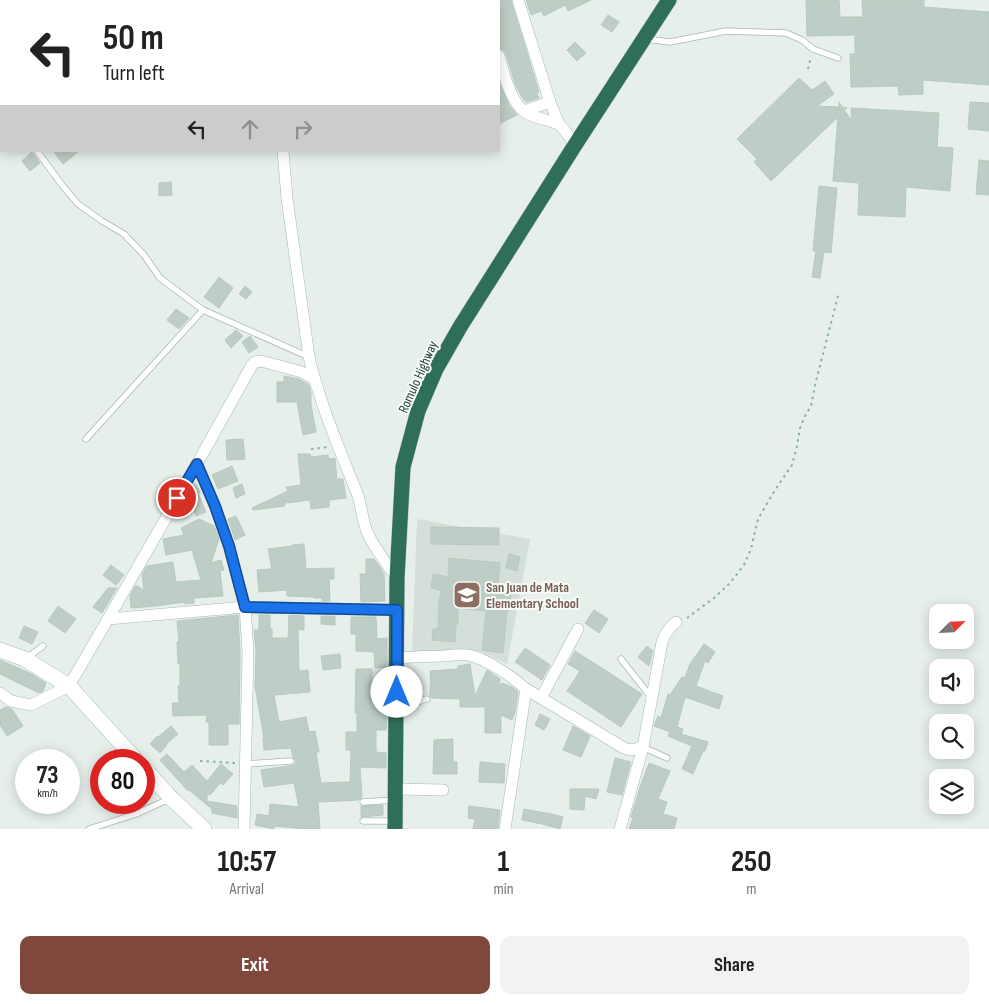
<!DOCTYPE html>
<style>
:root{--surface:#fff;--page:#f2f2f2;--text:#222;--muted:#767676;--accent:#80473d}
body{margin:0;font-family:"Sofia Sans Condensed",sans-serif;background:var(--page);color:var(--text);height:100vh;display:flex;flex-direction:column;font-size:19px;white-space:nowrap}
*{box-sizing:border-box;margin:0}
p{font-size:16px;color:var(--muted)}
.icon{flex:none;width:28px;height:28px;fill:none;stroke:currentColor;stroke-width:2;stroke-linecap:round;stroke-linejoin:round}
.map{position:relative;height:829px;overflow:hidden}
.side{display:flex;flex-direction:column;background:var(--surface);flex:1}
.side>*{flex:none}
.hud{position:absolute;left:0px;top:0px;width:500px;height:152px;box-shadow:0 2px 12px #0003;background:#fff;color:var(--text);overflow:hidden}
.needle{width:32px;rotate:66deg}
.controls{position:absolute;left:929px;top:604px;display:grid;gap:10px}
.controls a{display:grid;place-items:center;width:45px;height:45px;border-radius:10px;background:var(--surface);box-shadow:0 2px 12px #0003;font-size:25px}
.speed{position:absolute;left:15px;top:749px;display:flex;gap:10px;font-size:25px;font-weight:700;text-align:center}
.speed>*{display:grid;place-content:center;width:65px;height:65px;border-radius:50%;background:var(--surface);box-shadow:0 2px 12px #0003;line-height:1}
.speed small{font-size:12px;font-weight:400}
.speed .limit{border:8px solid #d22;background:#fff;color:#111}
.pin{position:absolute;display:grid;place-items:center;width:42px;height:42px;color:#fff;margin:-21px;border:2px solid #fff;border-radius:50%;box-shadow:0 1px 5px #0007}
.me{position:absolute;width:55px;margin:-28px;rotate:0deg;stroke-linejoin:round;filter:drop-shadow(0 0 4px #0008)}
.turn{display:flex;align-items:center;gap:18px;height:105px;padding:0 20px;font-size:22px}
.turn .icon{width:65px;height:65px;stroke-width:2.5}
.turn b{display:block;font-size:35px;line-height:42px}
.lanes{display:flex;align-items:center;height:48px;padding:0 20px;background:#0003;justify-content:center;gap:25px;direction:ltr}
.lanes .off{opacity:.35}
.eta{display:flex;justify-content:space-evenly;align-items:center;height:85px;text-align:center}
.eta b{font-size:30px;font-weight:700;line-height:35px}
.action{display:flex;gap:10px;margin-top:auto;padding:10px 20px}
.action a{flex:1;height:58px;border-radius:10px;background:var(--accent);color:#fff;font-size:20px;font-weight:700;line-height:58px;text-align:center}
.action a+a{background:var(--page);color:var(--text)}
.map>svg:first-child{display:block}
.built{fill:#d4dfd9}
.building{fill:#becdc5;stroke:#b8c9c0}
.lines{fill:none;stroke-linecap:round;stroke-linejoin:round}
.lane-casing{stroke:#a8b8b1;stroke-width:7}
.street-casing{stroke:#a8b8b1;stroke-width:12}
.secondary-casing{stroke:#a4bbb1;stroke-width:16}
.highway-casing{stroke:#c2cac7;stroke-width:16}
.path{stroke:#86b3a0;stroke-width:2;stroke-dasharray:2.5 4;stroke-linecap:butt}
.lane{stroke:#fff;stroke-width:5.5}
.street{stroke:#fff;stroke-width:11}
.secondary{stroke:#fff;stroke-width:15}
.highway{stroke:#2f6e5b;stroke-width:15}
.route-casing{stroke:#114b97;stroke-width:12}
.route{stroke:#1a73e8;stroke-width:9}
.labels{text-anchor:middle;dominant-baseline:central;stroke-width:4;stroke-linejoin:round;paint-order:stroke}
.street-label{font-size:14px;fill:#244237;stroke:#f7fbf8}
.education-label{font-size:14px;font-weight:bold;fill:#785e54;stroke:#f7fbf8;text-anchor:start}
</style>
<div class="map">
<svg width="989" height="829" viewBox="0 0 989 829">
<rect width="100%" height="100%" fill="#e6efea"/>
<path class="built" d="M 417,519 L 530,539 L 507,664 L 480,651 L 412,654 Z"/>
<g class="building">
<path d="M 499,0 L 511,0 L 539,92 L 537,93 L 539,98 L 526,102 L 522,97 L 515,84 L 506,54 L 504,50 L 500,49 L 499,46 Z"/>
<path d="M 526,0 L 591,0 L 568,11 L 565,5 L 544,16 L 541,11 L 531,15 Z"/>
<path d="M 806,0 L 839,0 L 840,17 L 863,17 L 862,0 L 924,0 L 924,7 L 989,12 L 989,85 L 923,80 L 923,94 L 899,95 L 898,86 L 851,87 L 850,54 L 855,54 L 855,35 L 807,36 Z"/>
<path d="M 608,15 L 619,22 L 612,32 L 601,25 Z"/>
<path d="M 575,42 L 586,53 L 577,61 L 567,50 Z"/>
<path d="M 799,78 L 812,90 L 825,81 L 834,94 L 817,106 L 839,107 L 839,102 L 842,107 L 847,108 L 844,110 L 852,121 L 851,108 L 939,113 L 937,147 L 953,148 L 950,191 L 906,187 L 905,217 L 858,215 L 859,183 L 833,181 L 838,117 L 771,181 L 754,162 L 757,159 L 737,139 Z"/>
<path d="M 499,82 L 509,105 L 517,115 L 499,124 Z"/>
<path d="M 970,102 L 989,103 L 989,131 L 968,129 Z"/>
<path d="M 53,151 L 79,151 L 63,164 Z"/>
<path d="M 32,152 L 40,163 L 30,171 L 22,161 Z"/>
<path d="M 979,160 L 989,161 L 989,195 L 976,194 Z"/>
<path d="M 171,182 L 172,195 L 159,196 L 159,183 Z"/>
<path d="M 819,186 L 837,188 L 831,253 L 824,252 L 820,278 L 812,277 L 816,251 L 813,251 Z"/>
<path d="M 219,277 L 233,288 L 219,308 L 204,297 Z"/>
<path d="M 245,286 L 252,292 L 246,299 L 239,294 Z"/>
<path d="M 176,309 L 189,318 L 179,329 L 167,320 Z"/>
<path d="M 236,330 L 243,336 L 231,348 L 225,340 Z"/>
<path d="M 250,336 L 258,347 L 249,353 L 242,342 Z"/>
<path d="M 284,376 L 299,379 L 309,385 L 311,393 L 311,405 L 316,432 L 303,435 L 297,402 L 277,402 L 277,382 L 284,382 Z"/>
<path d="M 243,439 L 245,459 L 227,460 L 226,440 Z"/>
<path d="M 298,454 L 310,454 L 311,457 L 328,455 L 329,459 L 335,458 L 337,479 L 343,479 L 346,498 L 329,500 L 329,507 L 311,509 L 310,500 L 285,503 L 285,506 L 253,510 L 252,508 L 288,491 L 286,487 L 301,485 Z"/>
<path d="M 232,466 L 238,481 L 218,489 L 212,475 Z"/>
<path d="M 195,483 L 200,492 L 198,493 L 206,512 L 196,516 L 188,495 Z"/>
<path d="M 242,484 L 245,494 L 236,498 L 233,488 Z"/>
<path d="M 236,516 L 245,535 L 235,540 L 228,519 Z"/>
<path d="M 199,519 L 214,526 L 219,539 L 211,563 L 221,560 L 224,570 L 220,571 L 223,596 L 194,598 L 194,603 L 185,604 L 185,602 L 156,606 L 131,608 L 130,596 L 135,586 L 138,586 L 144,591 L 142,574 L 147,566 L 173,562 L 176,582 L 201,580 L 192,550 L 166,555 L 163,539 L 184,535 L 181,528 Z"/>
<path d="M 431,527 L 499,528 L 499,545 L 431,544 Z"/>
<path d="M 304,544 L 306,569 L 334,568 L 334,579 L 329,579 L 330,601 L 322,601 L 322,598 L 314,598 L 313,597 L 287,596 L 287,590 L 259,592 L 257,570 L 272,569 L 268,549 L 292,546 L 292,545 Z"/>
<path d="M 509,554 L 520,557 L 517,571 L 506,568 Z"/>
<path d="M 449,558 L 500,563 L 497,592 L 511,594 L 509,611 L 507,611 L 503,653 L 482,650 L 486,611 L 458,608 L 458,624 L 456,624 L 455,642 L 432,640 L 433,629 L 438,629 L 439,604 L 441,590 L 431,588 L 433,574 L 448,577 Z"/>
<path d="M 366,559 L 374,559 L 382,570 L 382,573 L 384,573 L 385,601 L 361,602 L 360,574 L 366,574 Z"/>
<path d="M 111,565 L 124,575 L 116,585 L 103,575 Z"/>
<path d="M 108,588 L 117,588 L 102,613 L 93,607 Z"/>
<path d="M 58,606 L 76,619 L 65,633 L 48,621 Z"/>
<path d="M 594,610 L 608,619 L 599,633 L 585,623 Z"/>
<path d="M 238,615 L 240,652 L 239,724 L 228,724 L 228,745 L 209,745 L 209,722 L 206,722 L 207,715 L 173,716 L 172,703 L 179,703 L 178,686 L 180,686 L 180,664 L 178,664 L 177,642 L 179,641 L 177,621 Z"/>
<path d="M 259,615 L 270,615 L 270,629 L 272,629 L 272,638 L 288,638 L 289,615 L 304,616 L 304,630 L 298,629 L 299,671 L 308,670 L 310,692 L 274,695 L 279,722 L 306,717 L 309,732 L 315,731 L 319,752 L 316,752 L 321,783 L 350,782 L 351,750 L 346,750 L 346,732 L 357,732 L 357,713 L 355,713 L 356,669 L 372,669 L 372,693 L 381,693 L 382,714 L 387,714 L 386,730 L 376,730 L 376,752 L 386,753 L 386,768 L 360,767 L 362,797 L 359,800 L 318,802 L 320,829 L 305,829 L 274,826 L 274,829 L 255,825 L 257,814 L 269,816 L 270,804 L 299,807 L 294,783 L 264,787 L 261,770 L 295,765 L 296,761 L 293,757 L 291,748 L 264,750 L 263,738 L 264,738 L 255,686 L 256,652 L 254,630 L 259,630 Z"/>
<path d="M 321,616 L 335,616 L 335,625 L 321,624 Z"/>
<path d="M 351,617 L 376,617 L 377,639 L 387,638 L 387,667 L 375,668 L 374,652 L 356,651 L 356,634 L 351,634 Z"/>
<path d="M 24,626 L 38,632 L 32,644 L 19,638 Z"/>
<path d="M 704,644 L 715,652 L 708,663 L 705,661 L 696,686 L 723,696 L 719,709 L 685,697 L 677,727 L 683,729 L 681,734 L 708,742 L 705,751 L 703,751 L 693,774 L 682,769 L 692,746 L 668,736 L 670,732 L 654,726 L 658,716 L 661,718 L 668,694 L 670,695 L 682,677 L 685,678 L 690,664 Z"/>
<path d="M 647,646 L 653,651 L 649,666 L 638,657 Z"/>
<path d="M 525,648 L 550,665 L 542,680 L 515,662 Z"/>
<path d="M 575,651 L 642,694 L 621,727 L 567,691 L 580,671 L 568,664 Z"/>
<path d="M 340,654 L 341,668 L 323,670 L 321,656 Z"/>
<path d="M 0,660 L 32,674 L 46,683 L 43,691 L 39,693 L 0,674 Z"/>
<path d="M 470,664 L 475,696 L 487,670 L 500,679 L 499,687 L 502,683 L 512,687 L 518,692 L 515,712 L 512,720 L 501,715 L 501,733 L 485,733 L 485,707 L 460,707 L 460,699 L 432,698 L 430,696 L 430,687 L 431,687 L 430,671 L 458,669 L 458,666 Z"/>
<path d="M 6,707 L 12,709 L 23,726 L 7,736 L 0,725 L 0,710 Z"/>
<path d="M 540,714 L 550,719 L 544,730 L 535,725 Z"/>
<path d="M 171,726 L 178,734 L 166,744 L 167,745 L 160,753 L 150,744 L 157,736 L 158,737 Z"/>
<path d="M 573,726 L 590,736 L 581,757 L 563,750 Z"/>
<path d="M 453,739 L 453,762 L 457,762 L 457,774 L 433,774 L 434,740 Z"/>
<path d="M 167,754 L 184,772 L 192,765 L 207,781 L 221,764 L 233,774 L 223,785 L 220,783 L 211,794 L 207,795 L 207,801 L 237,806 L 237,818 L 212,813 L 212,809 L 189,790 L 188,791 L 160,760 Z"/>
<path d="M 615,758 L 631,762 L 622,795 L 607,792 Z"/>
<path d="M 480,762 L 505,764 L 504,783 L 479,782 Z"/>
<path d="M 649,763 L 670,771 L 658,799 L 667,802 L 663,814 L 677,818 L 674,829 L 629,829 L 633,818 L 631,817 L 640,787 Z"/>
<path d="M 570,789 L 599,789 L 596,799 L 585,796 L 584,810 L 570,809 Z"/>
<path d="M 383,805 L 383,815 L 361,817 L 361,806 Z"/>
<path d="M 469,806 L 500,810 L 498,829 L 473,829 L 475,819 L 468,818 Z"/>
<path d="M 524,809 L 551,814 L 563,817 L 560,829 L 542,824 L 522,820 Z"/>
</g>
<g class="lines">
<defs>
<g id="lane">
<path d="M 645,39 L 670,42 L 726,31 L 786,33 L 802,40 L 813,49 L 838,58"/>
<path d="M 0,93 L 1,95"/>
<path d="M 37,151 L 62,185 L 78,204 L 102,221 L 124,234 L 144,255 L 160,278 L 203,310 L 309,357"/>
<path d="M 86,439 L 203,310"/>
<path d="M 27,658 L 43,646"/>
<path d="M 621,659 L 651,697"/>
<path d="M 397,708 L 427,699"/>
<path d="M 643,747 L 667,758"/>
<path d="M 246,764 L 291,761"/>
<path d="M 363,802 L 395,800"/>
<path d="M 363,821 L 394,821"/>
<path d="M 89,829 L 136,814 L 169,799"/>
</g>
<g id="street">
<path d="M 266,0 L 267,1"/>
<path d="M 481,0 L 482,1"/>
<path d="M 518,0 L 550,102 L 559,124"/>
<path d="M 499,56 C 504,74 510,101 525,112 C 535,119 547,119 558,124 C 564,127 570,139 575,145"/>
<path d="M 524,111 L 550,102"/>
<path d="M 283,151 L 287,198 L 309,357 C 320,404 339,448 357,493 C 362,506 362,521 368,534 C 374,547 388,566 397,578"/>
<path d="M 197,464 L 215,506 L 229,546 L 245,607 L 248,652 L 244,829"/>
<path d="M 108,619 L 197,464 L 252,365 L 255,362 L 261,361 L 302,372 L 314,379"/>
<path d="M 397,658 C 413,657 429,656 444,656 C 452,655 461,654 468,655 C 485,658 513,677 526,689 L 624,748 L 631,750 L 643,747"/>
<path d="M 0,693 L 11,701 L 31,705 L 69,686 L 108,619 L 245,607 L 397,610"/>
<path d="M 541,698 L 578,629"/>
<path d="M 396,789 L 443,790"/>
<path d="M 505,829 L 526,689"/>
<path d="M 620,829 L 643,747 L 662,642 C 665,633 669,628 676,622"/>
</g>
<g id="secondary">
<path d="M 0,650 L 25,659 L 69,686 L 136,760"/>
<path d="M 144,768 L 171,798 L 204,829"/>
</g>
<path id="highway" d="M 395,829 L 397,578 L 403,467 L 418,411 L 436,369 L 460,327 L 575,145 L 669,0"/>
</defs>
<use href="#lane" class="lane-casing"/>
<use href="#street" class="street-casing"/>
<use href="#secondary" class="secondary-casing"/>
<use href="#highway" class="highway-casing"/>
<g class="path">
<path d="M 808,69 L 811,56"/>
<path d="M 311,449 L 328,447"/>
<path d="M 687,618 L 714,598 L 730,583 L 744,565 L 751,549 L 758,519 L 775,490 L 792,465 L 797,446 L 800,428 L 805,416 L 811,406 L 816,381 L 839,292"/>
<path d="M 200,761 L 236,763"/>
</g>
<use href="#lane" class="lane"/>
<use href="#street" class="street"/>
<use href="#secondary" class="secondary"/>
<use href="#highway" class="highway"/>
</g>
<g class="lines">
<defs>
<path id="route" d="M 177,498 L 197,464 L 215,506 L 229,546 L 245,607 L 397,610 L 397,692"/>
</defs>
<use href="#route" class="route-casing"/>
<use href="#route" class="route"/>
</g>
<defs>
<symbol id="school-square" viewBox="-11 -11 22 22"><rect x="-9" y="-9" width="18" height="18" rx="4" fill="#8d6e63" stroke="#f7fbf8"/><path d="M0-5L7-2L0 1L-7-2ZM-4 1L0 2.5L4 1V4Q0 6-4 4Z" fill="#fff"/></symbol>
</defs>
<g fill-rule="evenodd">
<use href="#school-square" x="451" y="579" width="32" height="32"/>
</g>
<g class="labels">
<g class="street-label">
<text transform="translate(418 377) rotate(-66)">Romulo Highway</text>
</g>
<g class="education-label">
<text x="486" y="587">San Juan de Mata<tspan x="486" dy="16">Elementary School</tspan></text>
</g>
</g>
</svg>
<div class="controls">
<a><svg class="needle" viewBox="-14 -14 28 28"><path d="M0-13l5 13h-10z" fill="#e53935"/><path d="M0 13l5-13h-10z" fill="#767676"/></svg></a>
<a><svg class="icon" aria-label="sound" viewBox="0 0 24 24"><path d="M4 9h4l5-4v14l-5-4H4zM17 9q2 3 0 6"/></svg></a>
<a><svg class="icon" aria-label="search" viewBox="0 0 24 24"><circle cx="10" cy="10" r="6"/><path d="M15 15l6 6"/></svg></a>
<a><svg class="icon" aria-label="layers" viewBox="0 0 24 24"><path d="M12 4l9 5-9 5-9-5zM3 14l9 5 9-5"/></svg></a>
</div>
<div class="speed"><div>73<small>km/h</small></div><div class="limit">80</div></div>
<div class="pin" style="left:177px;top:498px;background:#d93025"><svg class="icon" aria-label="arrive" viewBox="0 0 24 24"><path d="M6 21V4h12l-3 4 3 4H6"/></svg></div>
<svg class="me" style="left:397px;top:692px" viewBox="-20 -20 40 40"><circle r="19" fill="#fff"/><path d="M0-13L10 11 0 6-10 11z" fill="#1a73e8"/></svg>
<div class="hud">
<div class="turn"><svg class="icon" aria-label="left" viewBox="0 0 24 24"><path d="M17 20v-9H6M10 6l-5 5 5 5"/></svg><div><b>50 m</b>Turn left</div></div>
<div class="lanes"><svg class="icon" aria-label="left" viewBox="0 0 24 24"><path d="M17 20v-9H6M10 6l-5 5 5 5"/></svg><svg class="icon off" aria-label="ahead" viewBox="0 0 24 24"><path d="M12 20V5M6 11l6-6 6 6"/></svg><svg class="icon off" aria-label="right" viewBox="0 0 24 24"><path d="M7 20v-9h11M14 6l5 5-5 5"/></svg></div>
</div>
</div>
<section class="side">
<div class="eta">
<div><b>10:57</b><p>Arrival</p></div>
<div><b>1</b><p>min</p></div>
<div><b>250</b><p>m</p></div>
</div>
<div class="action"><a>Exit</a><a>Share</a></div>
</section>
